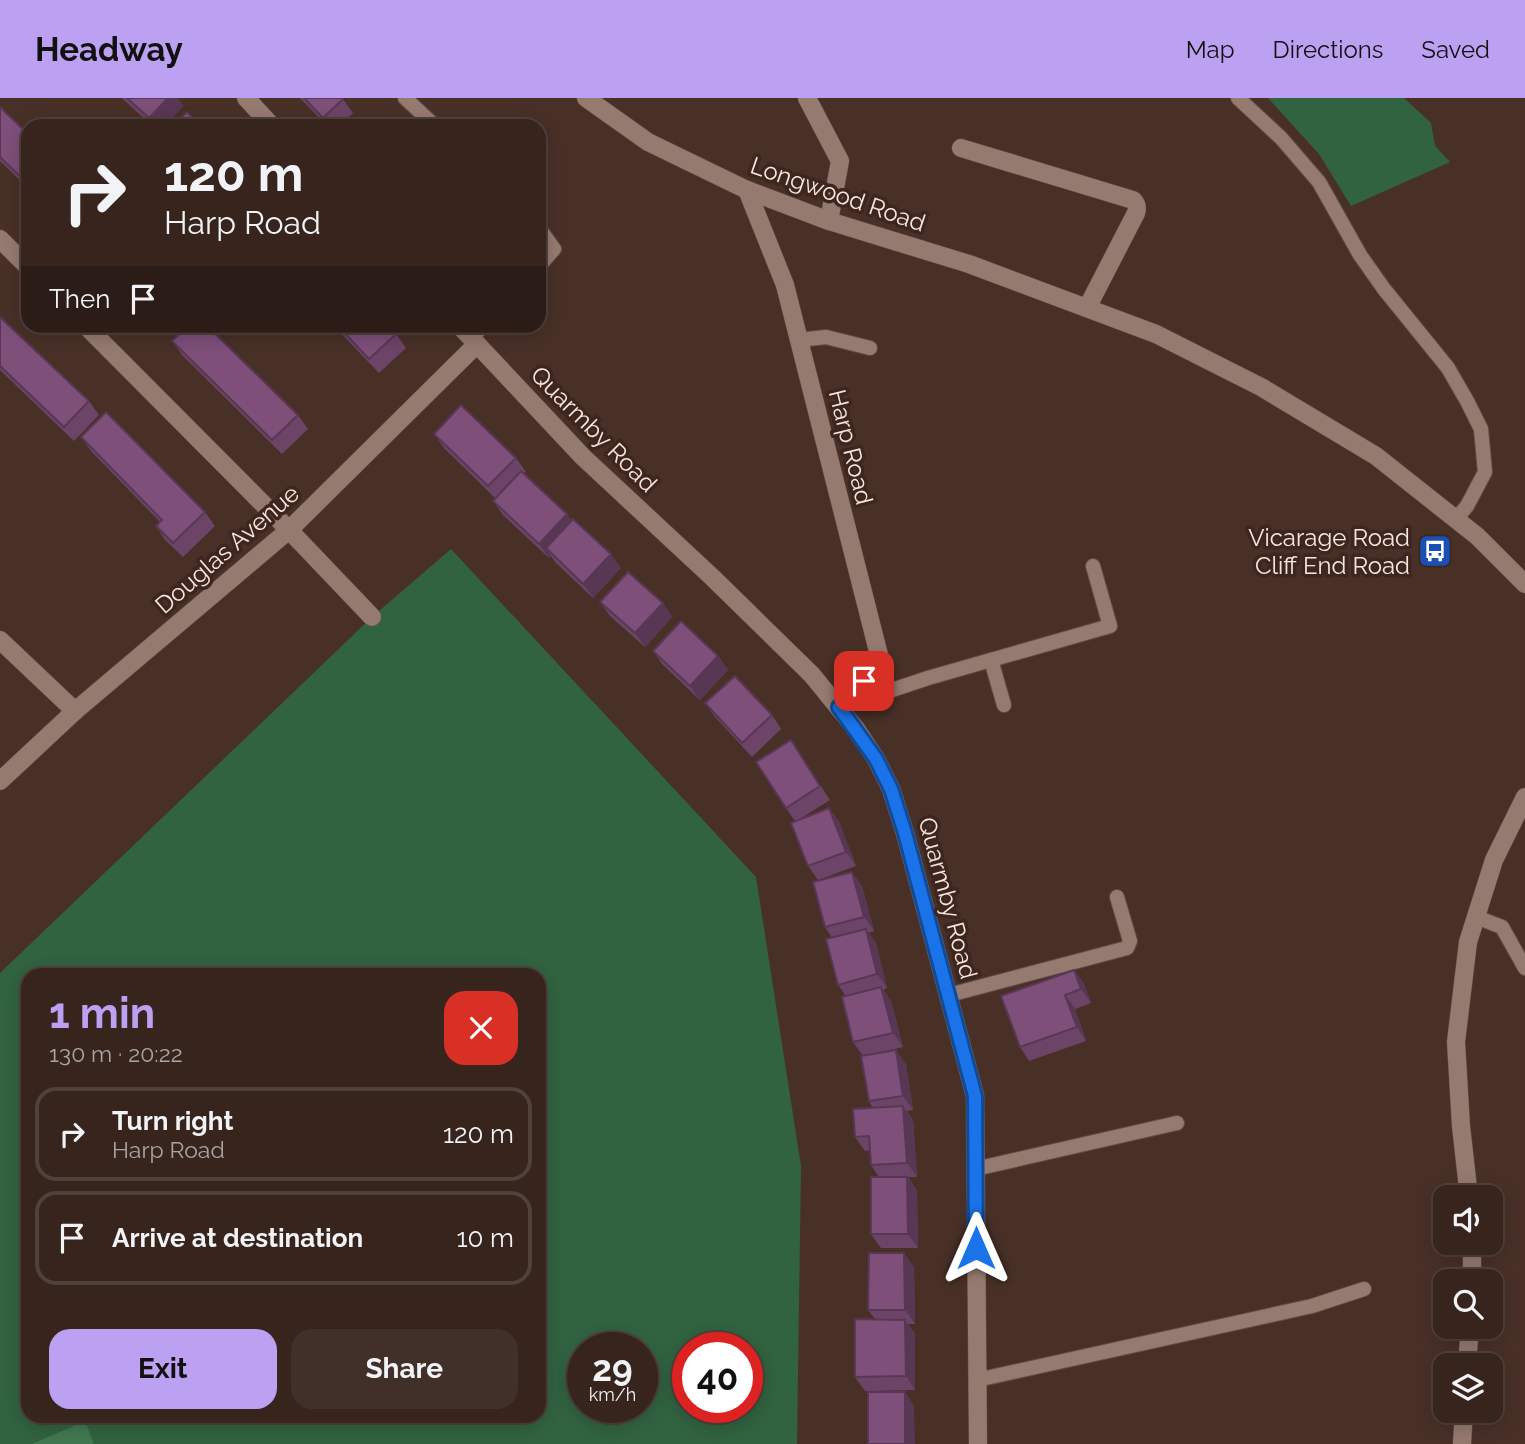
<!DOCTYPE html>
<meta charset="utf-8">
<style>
:root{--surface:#36241d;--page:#41302a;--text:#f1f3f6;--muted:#aaa4a4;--line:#50413b;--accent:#bca0f2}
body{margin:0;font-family:Raleway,sans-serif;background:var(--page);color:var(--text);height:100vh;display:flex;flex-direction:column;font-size:26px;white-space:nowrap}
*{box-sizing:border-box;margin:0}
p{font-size:23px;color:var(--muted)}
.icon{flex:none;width:38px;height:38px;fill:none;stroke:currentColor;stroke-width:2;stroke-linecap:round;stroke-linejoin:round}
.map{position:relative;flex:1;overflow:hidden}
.panel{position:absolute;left:21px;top:870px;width:525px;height:455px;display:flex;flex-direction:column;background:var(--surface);border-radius:21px;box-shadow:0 4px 18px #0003,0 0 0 2px var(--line)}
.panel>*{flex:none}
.hud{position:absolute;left:21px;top:21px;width:525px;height:214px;border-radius:21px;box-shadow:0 4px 18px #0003,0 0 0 2px var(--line);background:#36241d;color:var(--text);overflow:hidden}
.controls{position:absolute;left:1433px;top:1087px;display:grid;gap:14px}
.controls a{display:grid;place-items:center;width:70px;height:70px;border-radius:14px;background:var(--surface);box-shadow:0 4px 18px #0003,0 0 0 2px var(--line);font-size:35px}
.speed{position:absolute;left:567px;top:1234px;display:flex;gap:14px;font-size:35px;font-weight:700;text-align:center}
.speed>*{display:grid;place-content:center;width:91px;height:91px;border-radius:50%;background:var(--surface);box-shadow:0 4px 18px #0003,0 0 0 2px var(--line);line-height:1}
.speed small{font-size:18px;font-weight:400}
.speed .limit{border:10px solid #d22;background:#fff;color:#111}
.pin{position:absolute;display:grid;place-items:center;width:60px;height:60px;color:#fff;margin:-30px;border-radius:14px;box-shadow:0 4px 10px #0006}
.me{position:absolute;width:77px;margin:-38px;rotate:0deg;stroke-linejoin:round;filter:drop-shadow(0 0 5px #0008)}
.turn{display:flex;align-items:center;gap:24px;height:147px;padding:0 28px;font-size:32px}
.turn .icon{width:91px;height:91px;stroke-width:2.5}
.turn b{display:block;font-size:49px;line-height:60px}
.then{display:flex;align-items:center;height:66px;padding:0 28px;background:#0003;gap:14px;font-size:26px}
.round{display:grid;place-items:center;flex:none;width:74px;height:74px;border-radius:21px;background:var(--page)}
.head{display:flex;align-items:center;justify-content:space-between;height:119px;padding:0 28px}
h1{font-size:42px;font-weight:700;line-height:52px;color:var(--accent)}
.action{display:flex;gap:14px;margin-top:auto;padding:14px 28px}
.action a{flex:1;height:80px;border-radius:21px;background:var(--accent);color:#111;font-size:28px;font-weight:700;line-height:80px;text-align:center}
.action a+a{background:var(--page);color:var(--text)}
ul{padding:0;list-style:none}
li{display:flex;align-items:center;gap:21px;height:94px;margin:0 14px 10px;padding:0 14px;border:4px solid var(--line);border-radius:21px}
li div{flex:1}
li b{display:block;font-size:26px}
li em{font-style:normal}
header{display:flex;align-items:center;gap:42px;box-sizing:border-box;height:98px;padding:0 35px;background:var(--accent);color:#111}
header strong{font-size:33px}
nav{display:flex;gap:38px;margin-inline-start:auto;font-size:24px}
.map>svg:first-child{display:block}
.green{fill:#316340;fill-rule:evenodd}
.forest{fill:#417851}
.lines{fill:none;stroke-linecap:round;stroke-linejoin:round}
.service-casing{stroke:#614e46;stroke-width:16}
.minor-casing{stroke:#614e46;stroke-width:19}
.tertiary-casing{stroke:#614e46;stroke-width:19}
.service{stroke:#957a70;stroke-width:14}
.minor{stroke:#957a70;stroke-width:18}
.tertiary{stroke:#957a70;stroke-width:18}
.wall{fill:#6c4468}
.shaded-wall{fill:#583755}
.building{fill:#7d4f79;stroke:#583755;stroke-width:2}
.route-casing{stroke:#114b97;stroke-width:18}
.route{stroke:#1a73e8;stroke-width:12}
.labels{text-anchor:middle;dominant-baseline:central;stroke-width:7;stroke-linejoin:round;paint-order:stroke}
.street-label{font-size:24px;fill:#f6e6e0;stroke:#3d261e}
.poi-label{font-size:24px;fill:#f6e6e0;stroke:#3d261e;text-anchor:end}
</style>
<header>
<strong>Headway</strong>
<nav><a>Map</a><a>Directions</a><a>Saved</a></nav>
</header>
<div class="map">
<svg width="1525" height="1346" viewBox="0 0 1525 1346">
<rect width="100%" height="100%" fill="#483027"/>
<g class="green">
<path d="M 1268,0 L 1404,0 L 1431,25 L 1435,48 L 1450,64 L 1351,108 L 1319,56 Z"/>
<path d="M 451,451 L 756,779 L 801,1068 L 797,1346 L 0,1346 L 0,875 L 372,519 ZM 28,877 L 539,877 L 539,1318 L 28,1318 ZM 583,1250 L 642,1250 L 642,1309 L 583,1309 ZM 688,1250 L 747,1250 L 747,1309 L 688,1309 Z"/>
</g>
<path class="forest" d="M 85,1323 L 94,1346 L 32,1346 Z"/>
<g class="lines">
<defs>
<g id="service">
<path d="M 405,0 L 435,28"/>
<path d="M 1238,0 L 1281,40 L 1319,84 L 1360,157 L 1384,191 L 1448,270 L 1467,303 L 1481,331 L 1485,374 L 1467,408 L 1456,421"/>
<path d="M 539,130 L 554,151 L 539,168"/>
<path d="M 471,240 L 483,228"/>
<path d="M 799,242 L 826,239 L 870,250"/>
<path d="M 991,562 L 1004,607"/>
<path d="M 841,609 L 928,580 L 1110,528 L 1093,468"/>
<path d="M 1476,819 L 1502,829 L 1525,870"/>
<path d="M 949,897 L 1127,850 L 1130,843 L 1117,799"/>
<path d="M 975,1071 L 1177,1025"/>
<path d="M 977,1282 L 1312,1208 L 1364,1191"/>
</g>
<g id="minor">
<path d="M 807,0 L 840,63 L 829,123"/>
<path d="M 961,50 L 1133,102 C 1137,106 1138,109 1136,115 L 1087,210"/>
<path d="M 747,92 L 785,187 L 879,557 C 871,578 855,593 839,609"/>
<path d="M 0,141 L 28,169"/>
<path d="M 86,228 L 289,432 L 372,519"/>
<path d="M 0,542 L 75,613"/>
<path d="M 0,683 L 75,613 L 289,432 L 477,246"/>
<path d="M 1469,1099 L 1461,1028 L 1456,944 L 1468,844 L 1494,762 L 1525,699"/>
<path d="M 1472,1183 L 1472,1144"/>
<path d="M 1467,1267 L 1470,1228"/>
<path d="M 1462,1346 L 1464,1312"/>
</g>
<g id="tertiary">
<path d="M 246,0 L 272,28"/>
<path d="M 586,0 L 648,44 L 747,92 L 829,123 L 969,166 L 1156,236 L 1261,289 L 1376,358 L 1477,438 L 1525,486"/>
<path d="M 460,228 L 583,359 L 713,480 L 812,577 L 856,631 L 876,661 L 891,691 L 905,735 L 975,998 L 978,1346"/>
</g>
</defs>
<use href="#service" class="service-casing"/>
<use href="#minor" class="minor-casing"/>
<use href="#tertiary" class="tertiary-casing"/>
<use href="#service" class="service"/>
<use href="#minor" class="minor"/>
<use href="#tertiary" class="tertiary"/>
</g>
<g class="wall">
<path d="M 122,0 L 178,0 L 183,8 L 165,28 L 152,28 Z"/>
<path d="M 300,0 L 342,0 L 353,15 L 340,28 L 327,28 Z"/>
<path d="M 0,9 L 28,36 L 28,90 L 0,63 Z"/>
<path d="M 0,219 L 89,303 L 99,317 L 74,343 L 0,272 Z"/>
<path d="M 165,228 L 206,228 L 298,317 L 308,331 L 282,356 L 182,257 L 172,243 L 177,239 Z"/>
<path d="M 334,228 L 387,228 L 396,236 L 406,250 L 379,275 Z"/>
<path d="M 434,336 L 516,360 L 526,374 L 524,375 L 621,470 L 593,500 L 555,464 L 551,458 L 549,460 L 503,417 L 493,403 L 495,400 L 444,350 Z"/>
<path d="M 81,339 L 205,414 L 215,428 L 183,459 L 165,442 L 156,428 L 160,424 L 91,353 Z"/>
<path d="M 600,504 L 663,505 L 672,519 L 645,549 L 610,518 Z"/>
<path d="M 653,553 L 718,558 L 728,572 L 700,602 L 663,567 Z"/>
<path d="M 705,605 L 772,617 L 781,631 L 752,659 L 715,619 Z"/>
<path d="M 800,656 L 830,702 L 800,721 L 829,710 L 839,724 L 856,768 L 818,782 L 808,768 L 795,723 L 786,710 Z"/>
<path d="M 862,788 L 874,833 L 868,835 L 876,845 L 887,890 L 883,892 L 891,903 L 903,949 L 873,956 L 906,966 L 913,1012 L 907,1013 L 913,1022 L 917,1079 L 908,1079 L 917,1093 L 918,1150 L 881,1150 L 871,1136 L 879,1079 L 871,1067 L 870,1052 L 865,1053 L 855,1039 L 873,1010 L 869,1003 L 863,958 L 853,944 L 846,898 L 838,887 L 832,840 L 825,829 Z"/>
<path d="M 1074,872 L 1084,886 L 1091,905 L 1075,911 L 1086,943 L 1029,963 L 1020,949 Z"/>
<path d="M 914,1169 L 915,1226 L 908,1226 L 915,1236 L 915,1292 L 865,1293 L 855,1279 L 875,1221 L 868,1212 Z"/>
</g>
<g class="shaded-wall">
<path d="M 168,0 L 178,0 L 183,8 L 165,28 L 154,28 L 149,20 Z"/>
<path d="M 567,416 L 577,430 L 546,450 L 551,458 L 549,460 L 539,446 Z"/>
<path d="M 611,456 L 621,470 L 593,500 L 583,486 Z"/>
<path d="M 663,505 L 672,519 L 645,549 L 635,535 Z"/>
<path d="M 718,558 L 728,572 L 700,602 L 690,588 Z"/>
<path d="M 829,710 L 839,724 L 856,768 L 846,754 Z"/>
<path d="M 852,774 L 862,788 L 874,833 L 864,819 Z"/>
<path d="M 866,831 L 876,845 L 887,890 L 877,876 Z"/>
<path d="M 1074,872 L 1084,886 L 1091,905 L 1081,891 Z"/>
<path d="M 881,889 L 891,903 L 903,949 L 893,935 Z"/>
<path d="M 1065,897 L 1075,911 L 1086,943 L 1077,929 Z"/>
<path d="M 896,952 L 906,966 L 913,1012 L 903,998 Z"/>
<path d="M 903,1008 L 913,1022 L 917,1079 L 907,1065 Z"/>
<path d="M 907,1079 L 917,1093 L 918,1150 L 908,1136 Z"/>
<path d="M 904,1155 L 914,1169 L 915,1226 L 905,1212 Z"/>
<path d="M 905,1222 L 915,1236 L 915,1292 L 906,1278 Z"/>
<path d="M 905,1294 L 914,1308 L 915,1346 L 905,1346 Z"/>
</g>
<g class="building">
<path d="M 127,0 L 168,0 L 149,20 Z"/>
<path d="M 304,0 L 342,0 L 343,1 L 323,20 Z"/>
<path d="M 0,9 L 28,36 L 28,86 L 0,59 Z"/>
<path d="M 187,14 L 201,28 L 172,28 Z"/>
<path d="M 0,219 L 89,303 L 64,329 L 0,268 Z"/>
<path d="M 188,228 L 207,228 L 298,317 L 272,342 L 172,243 Z"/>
<path d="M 338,228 L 387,228 L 396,236 L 369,261 Z"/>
<path d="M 461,307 L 516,360 L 488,388 L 434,336 Z"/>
<path d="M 106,314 L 205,414 L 173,445 L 156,428 L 162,422 L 81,339 Z"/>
<path d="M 521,373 L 567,416 L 539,446 L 493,403 Z"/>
<path d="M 573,421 L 611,456 L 583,486 L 546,450 Z"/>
<path d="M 628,474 L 663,505 L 635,535 L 600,504 Z"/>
<path d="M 681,523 L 718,558 L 690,588 L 653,553 Z"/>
<path d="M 735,578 L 772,617 L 742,645 L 705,605 Z"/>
<path d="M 791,642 L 820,688 L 786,710 L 756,664 Z"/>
<path d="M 829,710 L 846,754 L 808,768 L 791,725 Z"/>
<path d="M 852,774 L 864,819 L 825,829 L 813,784 Z"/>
<path d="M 866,831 L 877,876 L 838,887 L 826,841 Z"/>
<path d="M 1074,872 L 1081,891 L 1065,897 L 1077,929 L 1020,949 L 1001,898 Z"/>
<path d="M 881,889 L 893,935 L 853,944 L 842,899 Z"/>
<path d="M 896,952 L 903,998 L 869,1003 L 861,958 Z"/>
<path d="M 903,1008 L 907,1065 L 871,1067 L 869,1038 L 855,1039 L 853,1011 Z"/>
<path d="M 871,1079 L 907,1079 L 908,1136 L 871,1136 Z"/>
<path d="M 869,1155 L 904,1155 L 905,1212 L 868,1212 Z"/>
<path d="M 855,1221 L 905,1222 L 906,1278 L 855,1279 Z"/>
<rect x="868" y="1294" width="37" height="52"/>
</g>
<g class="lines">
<defs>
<path id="route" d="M 864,583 L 839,609 L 876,661 L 891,691 L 905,735 L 975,998 L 976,1150"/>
</defs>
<use href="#route" class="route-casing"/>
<use href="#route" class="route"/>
</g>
<defs>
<symbol id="bus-square" viewBox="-11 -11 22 22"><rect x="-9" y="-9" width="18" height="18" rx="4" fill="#1a4fb4" stroke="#3d261e"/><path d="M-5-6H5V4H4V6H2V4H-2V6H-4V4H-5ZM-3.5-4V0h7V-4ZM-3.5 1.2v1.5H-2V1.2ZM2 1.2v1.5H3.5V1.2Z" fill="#fff"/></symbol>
</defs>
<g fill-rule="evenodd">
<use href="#bus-square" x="1416" y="434" width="38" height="38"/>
</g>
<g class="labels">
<g class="street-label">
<text transform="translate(838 96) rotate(19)">Longwood Road</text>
<text transform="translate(594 331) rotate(45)">Quarmby Road</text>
<text transform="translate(851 349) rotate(76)">Harp Road</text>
<text transform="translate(227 451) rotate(-41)">Douglas Avenue</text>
<text transform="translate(948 800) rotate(75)">Quarmby Road</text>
</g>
<g class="poi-label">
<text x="1410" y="439">Vicarage Road<tspan x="1410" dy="28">Cliff End Road</tspan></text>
</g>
</g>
</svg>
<div class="controls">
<a><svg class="icon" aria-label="sound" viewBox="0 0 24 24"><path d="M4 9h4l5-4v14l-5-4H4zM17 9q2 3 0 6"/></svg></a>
<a><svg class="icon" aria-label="search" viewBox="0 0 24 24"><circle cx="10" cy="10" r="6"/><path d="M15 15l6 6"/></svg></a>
<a><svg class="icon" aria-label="layers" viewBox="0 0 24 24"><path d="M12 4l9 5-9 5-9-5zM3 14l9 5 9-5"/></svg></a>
</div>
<div class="speed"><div>29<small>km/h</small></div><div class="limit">40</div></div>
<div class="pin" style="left:864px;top:583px;background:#d93025"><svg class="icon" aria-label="arrive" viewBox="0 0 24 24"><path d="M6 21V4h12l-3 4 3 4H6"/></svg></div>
<svg class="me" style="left:976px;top:1150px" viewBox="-20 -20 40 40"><path d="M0-17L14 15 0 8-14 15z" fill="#1a73e8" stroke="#fff" stroke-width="4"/></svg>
<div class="hud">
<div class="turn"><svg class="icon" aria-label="right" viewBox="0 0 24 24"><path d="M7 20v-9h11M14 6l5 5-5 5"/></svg><div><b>120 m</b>Harp Road</div></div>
<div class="then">Then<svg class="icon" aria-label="arrive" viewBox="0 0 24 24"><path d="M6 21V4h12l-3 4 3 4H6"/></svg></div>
</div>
<section class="panel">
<div class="head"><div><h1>1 min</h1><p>130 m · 20:22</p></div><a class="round" style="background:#d93025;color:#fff"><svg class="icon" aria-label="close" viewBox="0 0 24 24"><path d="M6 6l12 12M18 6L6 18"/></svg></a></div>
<ul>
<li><svg class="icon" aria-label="right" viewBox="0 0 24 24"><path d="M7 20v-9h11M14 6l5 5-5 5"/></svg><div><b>Turn right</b><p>Harp Road</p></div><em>120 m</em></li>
<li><svg class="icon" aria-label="arrive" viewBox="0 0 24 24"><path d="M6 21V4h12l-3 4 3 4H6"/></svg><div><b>Arrive at destination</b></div><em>10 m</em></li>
</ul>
<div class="action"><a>Exit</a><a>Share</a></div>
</section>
</div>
